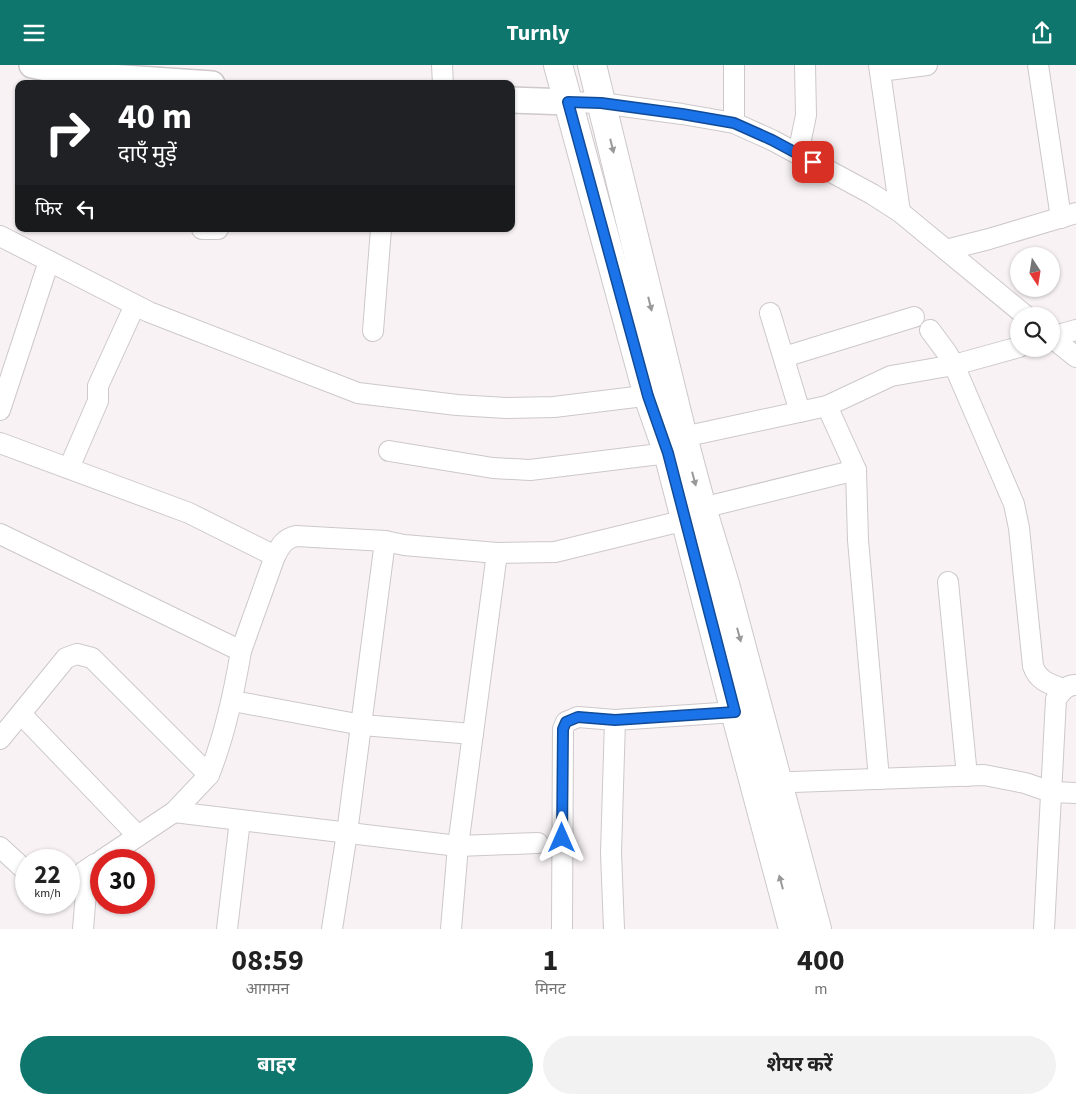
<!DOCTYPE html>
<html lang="hi">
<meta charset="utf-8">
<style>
:root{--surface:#fff;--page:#f2f2f2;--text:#222;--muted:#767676;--accent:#0f766e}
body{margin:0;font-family:"Source Sans 3","Noto Sans Devanagari",sans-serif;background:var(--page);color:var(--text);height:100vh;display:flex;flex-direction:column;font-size:19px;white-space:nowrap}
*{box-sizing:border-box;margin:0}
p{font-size:16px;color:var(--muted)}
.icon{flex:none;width:28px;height:28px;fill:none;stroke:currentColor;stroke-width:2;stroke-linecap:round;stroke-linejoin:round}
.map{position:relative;height:864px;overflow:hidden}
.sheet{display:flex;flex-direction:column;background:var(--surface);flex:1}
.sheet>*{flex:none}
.guide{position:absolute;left:15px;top:15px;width:500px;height:152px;border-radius:10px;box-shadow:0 1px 4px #0004;background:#202124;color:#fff;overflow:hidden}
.needle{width:32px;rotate:168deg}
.buttons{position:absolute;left:1010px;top:182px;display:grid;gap:10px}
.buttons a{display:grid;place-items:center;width:50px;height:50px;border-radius:50%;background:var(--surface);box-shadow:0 1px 4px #0004;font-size:25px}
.speed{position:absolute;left:15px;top:784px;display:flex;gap:10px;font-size:25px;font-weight:700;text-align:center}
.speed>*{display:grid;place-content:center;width:65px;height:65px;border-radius:50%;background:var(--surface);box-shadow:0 1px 4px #0004;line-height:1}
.speed small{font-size:12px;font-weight:400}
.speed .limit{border:8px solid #d22;background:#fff;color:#111}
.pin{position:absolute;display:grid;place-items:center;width:42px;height:42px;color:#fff;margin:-21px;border-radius:10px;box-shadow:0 2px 8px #0006}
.me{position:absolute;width:55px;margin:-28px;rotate:0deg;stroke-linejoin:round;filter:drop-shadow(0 0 4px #0008)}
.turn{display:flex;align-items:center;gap:18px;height:105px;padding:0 20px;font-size:22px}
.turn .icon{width:65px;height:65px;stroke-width:2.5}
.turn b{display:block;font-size:35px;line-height:42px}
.then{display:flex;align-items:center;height:48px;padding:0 20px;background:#0003;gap:10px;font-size:19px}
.eta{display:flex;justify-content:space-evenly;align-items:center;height:85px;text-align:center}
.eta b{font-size:30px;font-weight:700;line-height:35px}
.button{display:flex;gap:10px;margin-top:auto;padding:10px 20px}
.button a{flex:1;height:58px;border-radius:30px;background:var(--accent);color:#fff;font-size:20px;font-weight:700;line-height:58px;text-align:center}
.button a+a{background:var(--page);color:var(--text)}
header{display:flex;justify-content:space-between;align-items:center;height:65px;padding:0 20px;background:var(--accent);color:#fff;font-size:22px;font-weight:700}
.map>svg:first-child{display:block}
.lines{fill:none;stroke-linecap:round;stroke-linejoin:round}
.minor-casing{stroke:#cdc8ca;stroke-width:22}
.tertiary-casing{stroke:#cdc8ca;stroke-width:28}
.secondary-casing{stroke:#cdc8ca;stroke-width:30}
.minor{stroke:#fff;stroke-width:20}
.tertiary{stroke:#fff;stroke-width:25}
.secondary{stroke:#fff;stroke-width:28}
.oneway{fill:#9a9999}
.route-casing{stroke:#114b97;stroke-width:12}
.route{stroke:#1a73e8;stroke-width:9}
</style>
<header><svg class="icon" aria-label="menu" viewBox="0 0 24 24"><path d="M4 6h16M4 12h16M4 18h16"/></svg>Turnly<svg class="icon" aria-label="share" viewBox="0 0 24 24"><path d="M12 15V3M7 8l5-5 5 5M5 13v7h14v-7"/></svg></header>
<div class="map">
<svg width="1076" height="864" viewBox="0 0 1076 864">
<rect width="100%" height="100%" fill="#f8f2f5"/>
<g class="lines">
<defs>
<g id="minor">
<path d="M 442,0 L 443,19"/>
<path d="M 879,0 L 900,147"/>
<path d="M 1038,0 L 1061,153"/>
<path d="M 880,6 L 927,0"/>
<path d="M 568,37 L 601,38 L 682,49 L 734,58 L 772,75 L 872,129 L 900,147 L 1026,251"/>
<path d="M 734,58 L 734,0"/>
<path d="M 798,89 L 806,50 L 805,0"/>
<path d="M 202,164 L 218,164"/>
<path d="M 0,171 L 149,247 L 358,328 L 457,340 L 506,343 L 554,342 L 660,329"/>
<path d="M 946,185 L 989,174 L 1076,148"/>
<path d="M 770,248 L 800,347"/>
<path d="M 930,265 L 947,288 L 954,300 L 1014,439 L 1019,463 L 1033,601 C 1038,616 1050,619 1063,624"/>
<path d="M 373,266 L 381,164"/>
<path d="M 1051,272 L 1076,292"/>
<path d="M 1051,272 L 1076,265"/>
<path d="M 784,292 L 914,252"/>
<path d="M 827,341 L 856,405 L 858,475 L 879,714"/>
<path d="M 0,345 L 49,196"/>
<path d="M 683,372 L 827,341 L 891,311 L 954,300 L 1019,282"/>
<path d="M 0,378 L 189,448 L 275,491 C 281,480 284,474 296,471 L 385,476 L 404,480 L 497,488 L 555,487 L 698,452"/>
<path d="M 389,386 L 493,403 L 530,405 L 668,388"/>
<path d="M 69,403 L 98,336 L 98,321 L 135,240"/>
<path d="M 702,443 L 856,405"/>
<path d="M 0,469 L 241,586 L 275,491"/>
<path d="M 948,517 L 967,711"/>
<path d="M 233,636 L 362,660 L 473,669"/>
<path d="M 21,649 L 138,771"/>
<path d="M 0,674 L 66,593 L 77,589 L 92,593 L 209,710 L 174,747 L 102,795"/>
<path d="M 209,710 C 225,670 234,628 241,586"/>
<path d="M 766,718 L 984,710 L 1025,718 L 1051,727 L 1076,728"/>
<path d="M 174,747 L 458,781 L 497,488"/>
<path d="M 0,782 L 26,806"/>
<path d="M 69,817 L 95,799"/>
<path d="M 83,864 L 88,804"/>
<path d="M 227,864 L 240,755"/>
<path d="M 332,864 L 347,768 L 385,476"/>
<path d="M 451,864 L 458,781 L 538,778"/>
<path d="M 562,864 L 563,664 L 566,657 L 578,652 L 615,655 L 735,647"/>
<path d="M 614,864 L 611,788 L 615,655"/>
<path d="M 1044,864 L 1056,634 C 1061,627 1066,620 1075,620"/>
</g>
<g id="tertiary">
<path d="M 32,0 L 80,10 L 212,19"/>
<path d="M 511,35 L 568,37"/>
</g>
<g id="secondary">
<path d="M 558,0 L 648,331 L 668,388 L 735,647 L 793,864"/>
<path d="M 592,0 L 683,372 L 702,443 L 725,519 L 817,864"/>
</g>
</defs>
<use href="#minor" class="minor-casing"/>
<use href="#tertiary" class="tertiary-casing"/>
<use href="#secondary" class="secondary-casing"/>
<use href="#minor" class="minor"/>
<use href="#tertiary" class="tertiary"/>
<use href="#secondary" class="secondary"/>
</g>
<defs><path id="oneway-solid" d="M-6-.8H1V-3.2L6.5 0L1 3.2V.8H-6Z" transform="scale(1.25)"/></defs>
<g class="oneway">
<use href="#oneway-solid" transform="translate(612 81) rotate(76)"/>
<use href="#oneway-solid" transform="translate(650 239) rotate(76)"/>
<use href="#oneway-solid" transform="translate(694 414) rotate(75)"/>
<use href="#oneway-solid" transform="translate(739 570) rotate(75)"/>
<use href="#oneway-solid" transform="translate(781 817) rotate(-105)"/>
</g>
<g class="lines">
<defs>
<path id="route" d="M 562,773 L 563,664 L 566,657 L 578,652 L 615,655 L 735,647 L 668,388 L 648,331 L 568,37 L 601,38 L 682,49 L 734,58 L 772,75 L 813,97"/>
</defs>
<use href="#route" class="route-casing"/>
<use href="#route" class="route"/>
</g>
</svg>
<div class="buttons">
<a><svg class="needle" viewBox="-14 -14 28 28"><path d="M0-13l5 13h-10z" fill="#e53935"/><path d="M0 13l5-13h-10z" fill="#767676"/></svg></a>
<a><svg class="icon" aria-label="search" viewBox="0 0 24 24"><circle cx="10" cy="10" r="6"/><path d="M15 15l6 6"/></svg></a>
</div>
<div class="speed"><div>22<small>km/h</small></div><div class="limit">30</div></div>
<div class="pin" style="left:813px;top:97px;background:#d93025"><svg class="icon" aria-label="arrive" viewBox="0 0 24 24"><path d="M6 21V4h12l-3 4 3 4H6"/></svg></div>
<svg class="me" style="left:562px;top:773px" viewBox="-20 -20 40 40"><path d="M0-17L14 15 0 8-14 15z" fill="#1a73e8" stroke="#fff" stroke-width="4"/></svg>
<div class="guide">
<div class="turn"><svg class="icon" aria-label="right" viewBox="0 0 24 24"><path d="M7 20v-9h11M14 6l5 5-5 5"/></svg><div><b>40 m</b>दाएँ मुड़ें</div></div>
<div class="then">फिर<svg class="icon" aria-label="left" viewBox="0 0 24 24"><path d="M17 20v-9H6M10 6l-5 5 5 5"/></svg></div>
</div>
</div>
<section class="sheet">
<div class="eta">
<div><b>08:59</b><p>आगमन</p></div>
<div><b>1</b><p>मिनट</p></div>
<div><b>400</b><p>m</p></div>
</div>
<div class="button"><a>बाहर</a><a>शेयर करें</a></div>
</section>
